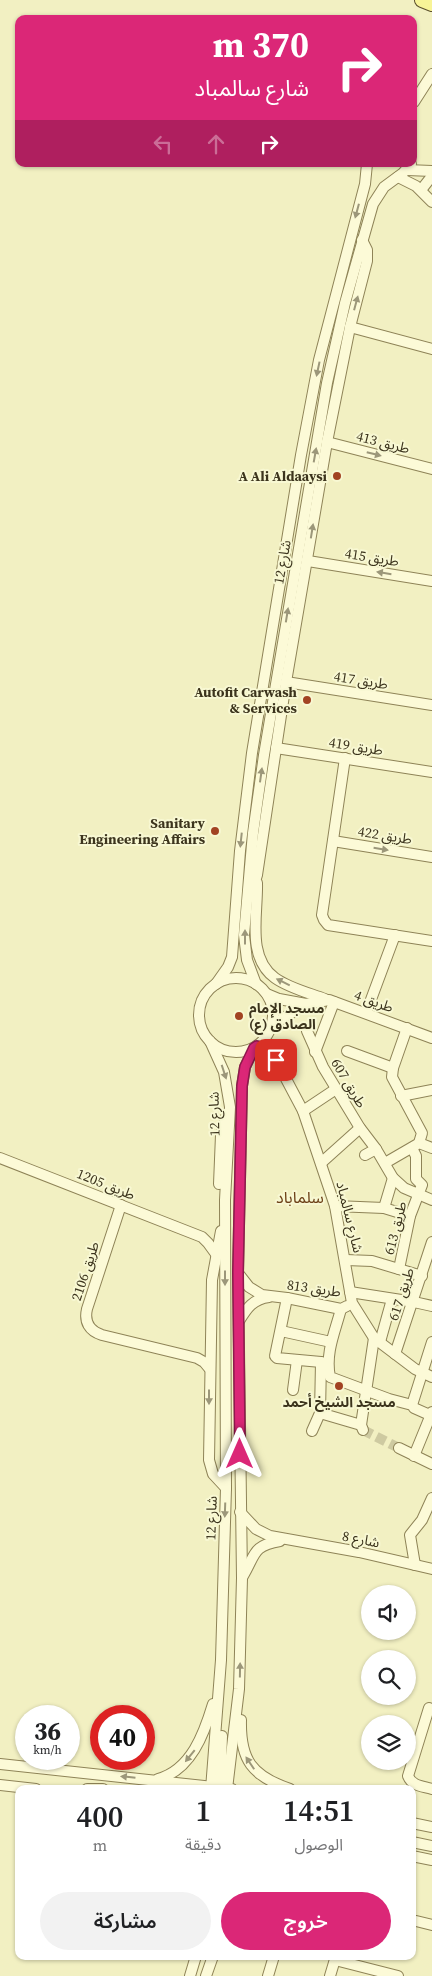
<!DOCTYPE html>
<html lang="ar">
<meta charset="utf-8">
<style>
:root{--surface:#fff;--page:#f2f2f2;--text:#202124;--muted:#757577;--accent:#db2777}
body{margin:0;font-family:"Source Serif 4","Noto Sans Arabic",serif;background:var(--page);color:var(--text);direction:rtl;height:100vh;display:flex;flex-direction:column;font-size:19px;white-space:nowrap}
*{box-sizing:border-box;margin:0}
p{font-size:16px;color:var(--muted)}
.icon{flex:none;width:28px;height:28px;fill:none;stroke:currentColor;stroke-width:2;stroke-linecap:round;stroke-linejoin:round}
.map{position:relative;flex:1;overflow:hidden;direction:ltr}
.drawer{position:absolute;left:15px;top:1785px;width:401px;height:175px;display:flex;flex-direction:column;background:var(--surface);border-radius:10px;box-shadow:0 1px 4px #0004;direction:rtl}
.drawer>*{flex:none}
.banner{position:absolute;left:15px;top:15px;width:402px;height:152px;border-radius:10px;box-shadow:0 1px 4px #0004;direction:rtl;background:#db2777;color:#fff;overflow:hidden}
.buttons{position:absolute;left:361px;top:1585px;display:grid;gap:10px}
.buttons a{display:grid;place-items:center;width:55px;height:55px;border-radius:50%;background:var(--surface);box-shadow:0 1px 4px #0004;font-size:25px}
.speed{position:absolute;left:15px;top:1705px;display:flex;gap:10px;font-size:25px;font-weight:700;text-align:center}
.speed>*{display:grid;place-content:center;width:65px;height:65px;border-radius:50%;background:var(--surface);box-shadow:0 1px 4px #0004;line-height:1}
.speed small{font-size:12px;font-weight:400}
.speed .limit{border:8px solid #d22;background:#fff;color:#111}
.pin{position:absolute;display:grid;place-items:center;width:42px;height:42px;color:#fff;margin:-21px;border-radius:10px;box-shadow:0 2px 8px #0006}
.me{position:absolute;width:55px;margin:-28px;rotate:0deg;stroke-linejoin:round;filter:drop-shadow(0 0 4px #0008)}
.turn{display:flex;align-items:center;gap:18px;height:105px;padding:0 25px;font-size:22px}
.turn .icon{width:65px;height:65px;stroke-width:2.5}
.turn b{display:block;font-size:35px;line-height:42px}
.lanes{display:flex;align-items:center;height:48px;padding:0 25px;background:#0003;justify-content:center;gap:25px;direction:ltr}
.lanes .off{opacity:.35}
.eta{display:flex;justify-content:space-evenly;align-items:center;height:85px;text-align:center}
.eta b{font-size:30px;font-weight:600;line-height:35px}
.button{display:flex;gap:10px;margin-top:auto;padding:10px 25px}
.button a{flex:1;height:58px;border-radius:30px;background:var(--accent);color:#fff;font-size:20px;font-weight:600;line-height:58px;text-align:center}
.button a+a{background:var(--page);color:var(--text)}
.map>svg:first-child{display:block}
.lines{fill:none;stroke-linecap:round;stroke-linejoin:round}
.minor-tunnel{stroke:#cecaa1;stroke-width:10;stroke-dasharray:10 5;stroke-linecap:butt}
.minor-casing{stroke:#8e8357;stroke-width:12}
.major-casing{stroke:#5b4f2c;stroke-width:16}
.minor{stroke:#fcfad7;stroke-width:10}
.major{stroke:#f8f497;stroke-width:14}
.oneway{fill:#9c977a}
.route-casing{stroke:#8e194d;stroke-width:12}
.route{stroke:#db2777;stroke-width:9}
.poi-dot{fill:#a24322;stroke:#f8f8d3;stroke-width:2}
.labels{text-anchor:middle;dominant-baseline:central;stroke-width:4;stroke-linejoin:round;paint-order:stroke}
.street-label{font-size:14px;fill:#3c341d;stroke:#f8f8d3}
.poi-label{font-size:14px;font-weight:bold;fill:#3c341d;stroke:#f8f8d3;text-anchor:end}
.quarter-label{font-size:16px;fill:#6d4118;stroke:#f8f8d3}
</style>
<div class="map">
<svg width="432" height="1976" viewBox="0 0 432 1976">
<rect width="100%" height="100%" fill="#f2f0c2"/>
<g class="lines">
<path class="minor-tunnel" d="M 363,1430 L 399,1448"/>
<defs>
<g id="minor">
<path d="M 414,102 L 432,74"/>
<path d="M 407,170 L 432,171"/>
<path d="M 398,177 L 416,186 L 432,202"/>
<path d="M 421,190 L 432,176"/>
<path d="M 350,327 L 432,349"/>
<path d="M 327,442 L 432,469"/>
<path d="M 308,561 L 432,581"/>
<path d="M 286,682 L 432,705"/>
<path d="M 276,748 L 432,772"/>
<path d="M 345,758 L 322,915 L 324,920 L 328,925 L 432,941"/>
<path d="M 333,841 L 432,857"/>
<path d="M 257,883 C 258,914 246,957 275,978 C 289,988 309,993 325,999"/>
<path d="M 252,891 L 257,875 L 286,682 L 327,442 L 350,327 L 367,261 L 367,250 L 362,240"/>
<circle cx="236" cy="1015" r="37"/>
<path d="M 216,984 L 228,967 L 232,957 L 240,851 L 252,753 L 301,455 L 319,360 L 365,184 L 367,164"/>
<path d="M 256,984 L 247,960 L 244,935 L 253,833 L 264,755 L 327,383 L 345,303 L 373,204 L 384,187 L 403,173 L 411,164"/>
<path d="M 267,994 L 279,999 L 306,1004"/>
<path d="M 366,1013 L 395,935"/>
<path d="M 272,1025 L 306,1004 L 329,1000 L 432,1038"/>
<path d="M 407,1028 L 393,1068 L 392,1077 L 422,1133 L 419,1143"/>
<path d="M 307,1031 L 323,1067 L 360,1128 L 376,1149 L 393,1178 L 404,1188 L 432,1200"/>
<path d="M 210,1041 L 224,1072 L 230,1107 L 225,1200 L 226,1488 L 221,1660 L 211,1789"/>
<path d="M 257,1046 L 268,1051 L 276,1060 L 303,1111 L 335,1206 L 352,1303 L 374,1338 L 415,1369 L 432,1377"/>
<path d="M 347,1051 L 393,1068"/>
<path d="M 315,1052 L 334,1002"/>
<path d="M 401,1096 L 432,1090"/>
<path d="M 303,1111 L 336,1089"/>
<path d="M 419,1143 L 432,1148"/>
<path d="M 365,1155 L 376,1149"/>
<path d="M 0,1158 L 202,1237 L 208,1243 L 216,1254"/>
<path d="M 321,1163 L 360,1128"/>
<path d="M 385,1163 L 416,1145"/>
<path d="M 219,1184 L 221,1135 L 227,1114"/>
<path d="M 121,1205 L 87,1309 C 84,1322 89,1331 102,1335 L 197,1358 L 204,1362 L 209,1368"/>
<path d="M 335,1206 L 384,1208 L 410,1216"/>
<path d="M 384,1208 L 393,1178"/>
<path d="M 221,1231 L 212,1280 L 209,1460 L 213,1474 L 226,1488"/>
<path d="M 346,1260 L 372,1261 L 422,1276"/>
<path d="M 399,1269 L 410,1216 L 422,1185 L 416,1179 L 416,1156 L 412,1148"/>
<path d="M 238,1273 L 249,1287 L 262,1295 L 287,1298 L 341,1309 L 347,1306"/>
<path d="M 350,1292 L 414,1302 L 432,1306"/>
<path d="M 287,1298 L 275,1356 L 277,1358 L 321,1362 L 327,1364"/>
<path d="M 341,1309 C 335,1332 325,1353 330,1377 L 389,1399 L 412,1405 L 414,1408 L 432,1416"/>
<path d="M 239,1321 C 247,1308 253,1299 269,1297"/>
<path d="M 281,1331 L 331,1342"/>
<path d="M 380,1342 L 392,1299"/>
<path d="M 395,1354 L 432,1242"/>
<path d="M 293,1390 L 297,1360"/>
<path d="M 412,1405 L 432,1342"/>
<path d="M 320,1413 L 361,1425"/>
<path d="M 363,1430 L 361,1425 L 374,1338"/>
<path d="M 312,1431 L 320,1413 L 321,1362"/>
<path d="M 399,1448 L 432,1464"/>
<path d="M 414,1456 L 432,1412"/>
<path d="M 240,1512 L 256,1529 L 270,1536 L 359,1552 L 432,1569"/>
<path d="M 415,1565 L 410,1535 L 422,1520 L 432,1498"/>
<path d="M 243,1576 C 256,1554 252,1546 280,1541"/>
<path d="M 429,1708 L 408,1776 C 412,1786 422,1786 432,1789"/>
<path d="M 241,1720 C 240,1760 252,1776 290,1789"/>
<path d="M 0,1764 L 232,1789"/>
<path d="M 158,1779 C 191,1770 204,1734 213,1704"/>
<path d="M 0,1785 L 36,1789"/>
<path d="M 87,1789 L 103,1789"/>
<path d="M 220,1789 L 222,1736"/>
<path d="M 227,1789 L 239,1689 L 242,1578 L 238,1273 L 242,1086 L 245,1067 L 254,1048"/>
<path d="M 412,1823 L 432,1827"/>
<path d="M 412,1842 L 432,1846"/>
<path d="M 412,1856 L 432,1860"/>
<path d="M 412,1920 L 432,1925"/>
<path d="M 335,1960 L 398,1976"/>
<path d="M 190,1976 L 196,1956"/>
<path d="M 206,1976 L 213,1956"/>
<path d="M 268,1976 L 274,1956"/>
<path d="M 330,1976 L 336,1956"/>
</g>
<path id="major" d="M 422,0 L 432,4"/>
</defs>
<use href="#minor" class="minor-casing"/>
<use href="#major" class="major-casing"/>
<use href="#minor" class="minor"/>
<use href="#major" class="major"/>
</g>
<defs><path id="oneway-solid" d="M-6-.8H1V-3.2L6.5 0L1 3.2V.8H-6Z" transform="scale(1.25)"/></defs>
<g class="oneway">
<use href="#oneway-solid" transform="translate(357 211) rotate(105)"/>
<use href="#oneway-solid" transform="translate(356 303) rotate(-75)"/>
<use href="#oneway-solid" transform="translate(318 369) rotate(102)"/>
<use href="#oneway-solid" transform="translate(374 454) rotate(14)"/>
<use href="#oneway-solid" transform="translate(315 455) rotate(-80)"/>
<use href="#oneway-solid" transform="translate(312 531) rotate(-81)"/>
<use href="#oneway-solid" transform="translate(384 573) rotate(-171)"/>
<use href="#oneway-solid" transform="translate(287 615) rotate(-81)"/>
<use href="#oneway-solid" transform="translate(261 775) rotate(-82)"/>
<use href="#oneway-solid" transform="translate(241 840) rotate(96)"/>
<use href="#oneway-solid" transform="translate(381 849) rotate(9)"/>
<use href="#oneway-solid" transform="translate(245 937) rotate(-90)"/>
<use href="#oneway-solid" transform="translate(283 982) rotate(-154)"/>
<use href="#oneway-solid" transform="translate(224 1072) rotate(72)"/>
<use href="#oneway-solid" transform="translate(225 1278) rotate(90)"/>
<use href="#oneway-solid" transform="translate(209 1397) rotate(90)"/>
<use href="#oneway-solid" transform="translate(225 1510) rotate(92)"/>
<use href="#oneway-solid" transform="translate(240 1670) rotate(-89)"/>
<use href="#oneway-solid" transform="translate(190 1756) rotate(129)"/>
<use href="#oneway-solid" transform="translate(250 1763) rotate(-124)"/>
<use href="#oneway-solid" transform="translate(128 1777) rotate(-174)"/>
</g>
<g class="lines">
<defs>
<path id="route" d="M 240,1454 L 238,1272 L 242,1086 L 245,1067 L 254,1048 L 257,1046 L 268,1051 L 276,1060"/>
</defs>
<use href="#route" class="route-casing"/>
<use href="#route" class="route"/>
</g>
<g class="poi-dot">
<circle cx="337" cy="476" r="5"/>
<circle cx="307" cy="700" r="5"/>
<circle cx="215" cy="831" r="5"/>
<circle cx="239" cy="1016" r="5"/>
<circle cx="339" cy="1386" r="5"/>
</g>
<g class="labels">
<g class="street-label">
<text transform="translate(383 442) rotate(14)">طريق 413</text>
<text transform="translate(372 557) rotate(9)">طريق 415</text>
<text transform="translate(282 562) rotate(-80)">شارع 12</text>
<text transform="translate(361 680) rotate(9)">طريق 417</text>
<text transform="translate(356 746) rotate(9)">طريق 419</text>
<text transform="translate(385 835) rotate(9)">طريق 422</text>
<text transform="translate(374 1001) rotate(20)">طريق 4</text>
<text transform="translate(349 1083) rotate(59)">طريق 607</text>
<text transform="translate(214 1114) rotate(-91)">شارع 12</text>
<text transform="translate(106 1184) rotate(22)">طريق 1205</text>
<text transform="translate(350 1217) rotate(76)">شارع سالمباد</text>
<text transform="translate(395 1228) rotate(-76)">طريق 613</text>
<text transform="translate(85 1271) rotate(-72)">طريق 2106</text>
<text transform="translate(314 1288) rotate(8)">طريق 813</text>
<text transform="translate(401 1294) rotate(-72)">طريق 617</text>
<text transform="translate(211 1518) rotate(-88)">شارع 12</text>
<text transform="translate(361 1539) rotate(11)">شارع 8</text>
</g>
<g class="poi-label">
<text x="327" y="476">A Ali Aldaaysi</text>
<text x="297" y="692">Autofit Carwash<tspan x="297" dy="16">&amp; Services</tspan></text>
<text x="205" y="823">Sanitary<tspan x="205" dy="16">Engineering Affairs</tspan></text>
<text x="249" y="1008" text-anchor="start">مسجد الإمام<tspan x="249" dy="16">الصادق (ع)</tspan></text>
<text x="339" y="1402" text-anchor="middle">مسجد الشيخ أحمد</text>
</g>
<g class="quarter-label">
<text x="300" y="1197">سلماباد</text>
</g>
</g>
</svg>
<div class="buttons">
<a><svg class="icon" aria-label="sound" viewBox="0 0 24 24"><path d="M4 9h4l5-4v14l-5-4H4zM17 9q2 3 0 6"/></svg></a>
<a><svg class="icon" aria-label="search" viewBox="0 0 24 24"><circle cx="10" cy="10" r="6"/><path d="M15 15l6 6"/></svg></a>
<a><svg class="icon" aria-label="layers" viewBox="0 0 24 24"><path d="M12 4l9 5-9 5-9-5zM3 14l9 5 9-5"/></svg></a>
</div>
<div class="speed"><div>36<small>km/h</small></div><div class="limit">40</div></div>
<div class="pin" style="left:276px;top:1060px;background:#d93025"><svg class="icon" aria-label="arrive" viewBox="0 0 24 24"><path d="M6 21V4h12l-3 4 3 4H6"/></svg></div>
<svg class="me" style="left:240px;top:1454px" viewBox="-20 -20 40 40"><path d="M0-17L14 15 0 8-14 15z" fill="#db2777" stroke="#fff" stroke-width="4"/></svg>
<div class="banner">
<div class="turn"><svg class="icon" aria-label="right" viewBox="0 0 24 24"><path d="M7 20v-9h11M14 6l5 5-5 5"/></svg><div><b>370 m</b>شارع سالمباد</div></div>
<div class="lanes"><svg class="icon off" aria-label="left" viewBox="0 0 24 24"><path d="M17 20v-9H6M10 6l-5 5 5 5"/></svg><svg class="icon off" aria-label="ahead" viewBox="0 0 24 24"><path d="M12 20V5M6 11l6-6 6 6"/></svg><svg class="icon" aria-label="right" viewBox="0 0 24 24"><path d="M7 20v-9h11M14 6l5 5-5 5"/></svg></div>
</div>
<section class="drawer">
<div class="eta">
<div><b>14:51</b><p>الوصول</p></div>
<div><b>1</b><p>دقيقة</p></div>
<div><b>400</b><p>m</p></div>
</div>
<div class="button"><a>خروج</a><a>مشاركة</a></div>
</section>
</div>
